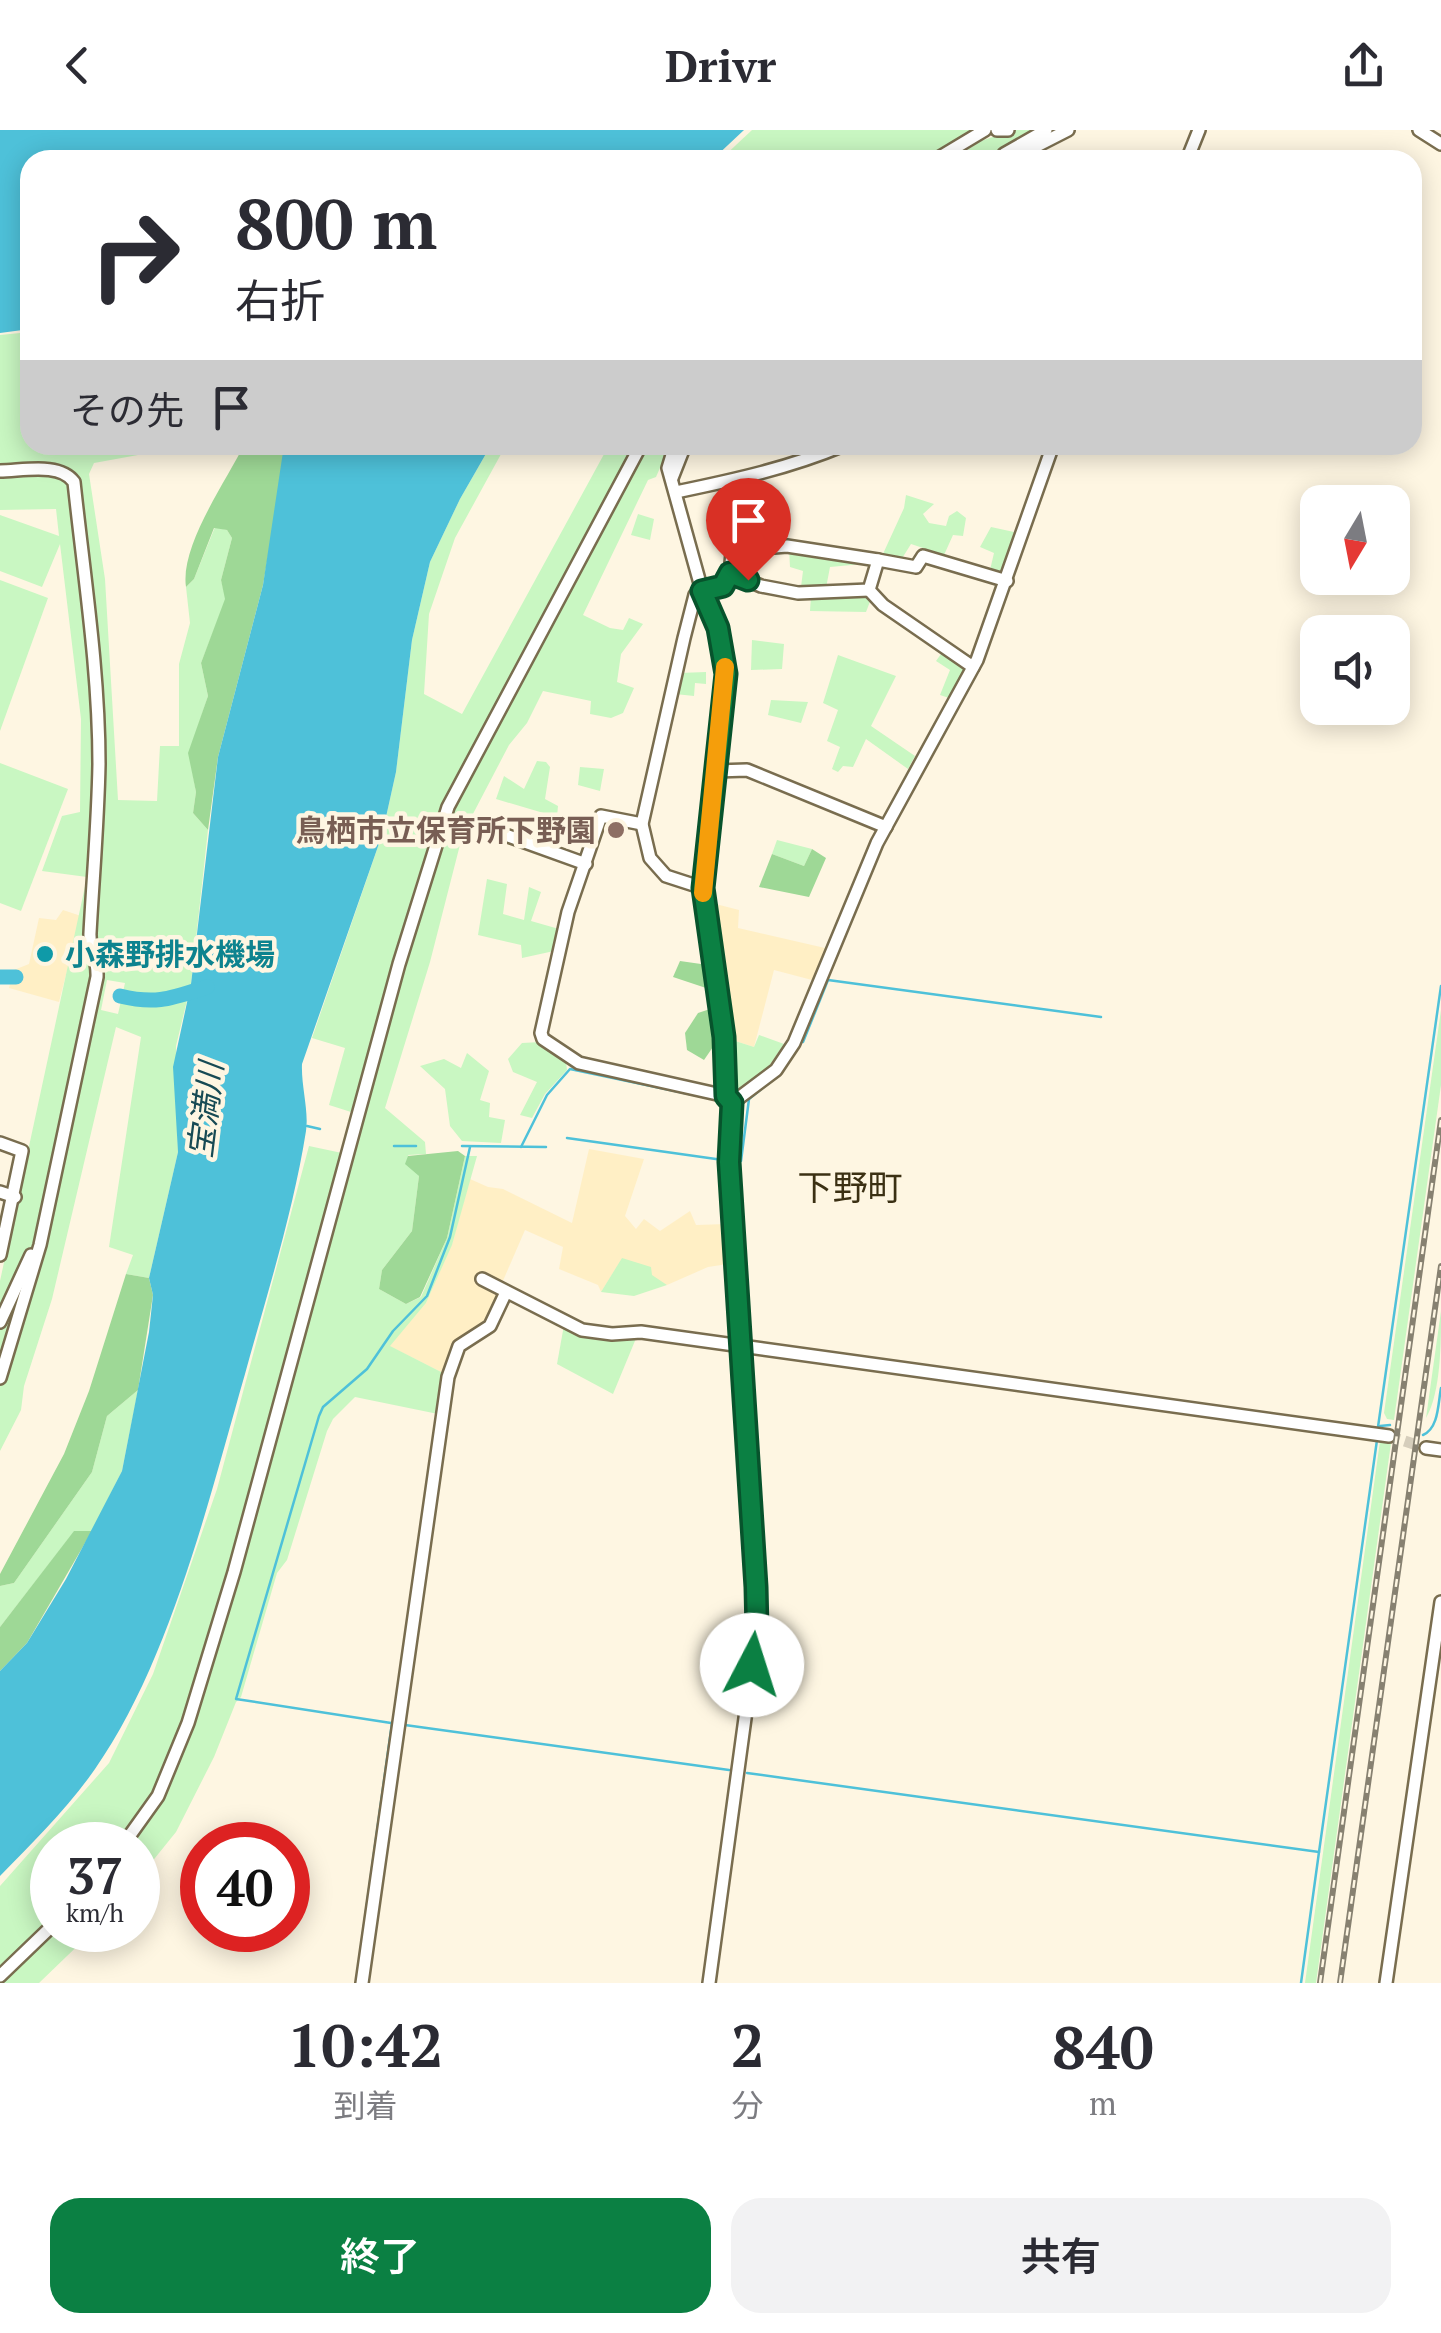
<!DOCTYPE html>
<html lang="ja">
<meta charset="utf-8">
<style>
:root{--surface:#fff;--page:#f2f2f3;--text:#2b2b33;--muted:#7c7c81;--accent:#0b8043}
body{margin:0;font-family:"PT Serif","Noto Sans JP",serif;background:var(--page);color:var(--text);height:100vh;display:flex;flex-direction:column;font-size:38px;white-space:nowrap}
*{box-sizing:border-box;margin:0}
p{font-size:32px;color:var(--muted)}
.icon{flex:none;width:55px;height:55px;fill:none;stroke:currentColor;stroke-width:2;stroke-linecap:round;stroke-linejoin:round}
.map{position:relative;height:1853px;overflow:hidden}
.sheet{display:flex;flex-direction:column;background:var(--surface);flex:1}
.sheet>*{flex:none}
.hud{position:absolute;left:20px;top:20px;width:1402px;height:305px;border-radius:30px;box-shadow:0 5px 25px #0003;background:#fff;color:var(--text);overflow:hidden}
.needle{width:65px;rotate:190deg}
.tools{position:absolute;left:1300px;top:355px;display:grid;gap:20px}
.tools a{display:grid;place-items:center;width:110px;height:110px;border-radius:20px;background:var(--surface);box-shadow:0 5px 25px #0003;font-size:50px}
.speed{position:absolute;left:30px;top:1692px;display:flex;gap:20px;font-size:50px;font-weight:700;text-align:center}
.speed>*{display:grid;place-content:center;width:130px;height:130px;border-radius:50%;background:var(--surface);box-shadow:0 5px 25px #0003;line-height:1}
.speed small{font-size:25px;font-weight:400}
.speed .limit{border:15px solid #d22;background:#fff;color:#111}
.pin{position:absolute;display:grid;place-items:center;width:85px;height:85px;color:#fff;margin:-102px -42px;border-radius:50% 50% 50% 0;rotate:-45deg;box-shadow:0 0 10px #0007}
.pin .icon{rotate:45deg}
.me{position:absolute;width:110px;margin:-55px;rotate:5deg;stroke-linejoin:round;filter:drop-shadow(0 0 8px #0008)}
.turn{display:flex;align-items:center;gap:35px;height:210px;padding:0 50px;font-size:45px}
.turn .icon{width:130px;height:130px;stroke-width:2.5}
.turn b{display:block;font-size:70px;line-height:85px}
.then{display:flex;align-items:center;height:95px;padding:0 50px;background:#0003;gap:20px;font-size:38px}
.eta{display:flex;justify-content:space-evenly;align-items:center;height:170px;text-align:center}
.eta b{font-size:60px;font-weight:600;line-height:70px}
.primary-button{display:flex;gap:20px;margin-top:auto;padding:20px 50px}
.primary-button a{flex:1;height:115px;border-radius:30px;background:var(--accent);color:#fff;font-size:40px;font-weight:600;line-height:115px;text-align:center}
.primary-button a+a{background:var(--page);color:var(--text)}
header{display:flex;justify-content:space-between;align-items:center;height:130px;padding:0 50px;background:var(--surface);font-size:45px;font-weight:600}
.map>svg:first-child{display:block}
.built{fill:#ffefc5}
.green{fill:#c9f7c2;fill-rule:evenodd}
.forest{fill:#9ed896}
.water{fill:#4ec1d9}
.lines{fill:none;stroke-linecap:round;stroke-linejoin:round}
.stream{stroke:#4ec1d9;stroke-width:2.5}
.river{stroke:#4ec1d9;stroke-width:15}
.minor-tunnel{stroke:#d6cebc;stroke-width:11;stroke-dasharray:11 5.5;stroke-linecap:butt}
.minor-casing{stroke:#796d4f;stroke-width:16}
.minor{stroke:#fff;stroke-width:11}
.rail-casing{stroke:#878171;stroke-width:6}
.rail{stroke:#fef6e2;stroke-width:2.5;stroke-dasharray:8;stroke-linecap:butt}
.route-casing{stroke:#07532c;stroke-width:25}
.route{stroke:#0b8043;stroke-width:18}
.slow{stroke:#f59e0b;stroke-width:18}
.education-dot{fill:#8d6e63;stroke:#fef6e2;stroke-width:4}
.culture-dot{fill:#0f9aa8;stroke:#fef6e2;stroke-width:4}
.labels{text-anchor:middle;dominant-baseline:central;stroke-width:9;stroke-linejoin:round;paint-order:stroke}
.education-label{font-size:30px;font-weight:bold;fill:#785e54;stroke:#fef6e2;text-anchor:end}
.culture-label{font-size:30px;font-weight:bold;fill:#0d838f;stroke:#fef6e2;text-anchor:start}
.water-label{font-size:32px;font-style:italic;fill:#174a54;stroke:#fef6e2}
.quarter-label{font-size:35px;fill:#3b3013;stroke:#fef6e2}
</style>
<header><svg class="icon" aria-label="back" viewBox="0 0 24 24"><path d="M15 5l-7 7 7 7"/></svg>Drivr<svg class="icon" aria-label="share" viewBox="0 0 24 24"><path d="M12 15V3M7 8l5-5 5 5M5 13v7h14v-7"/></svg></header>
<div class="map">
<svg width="1441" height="1853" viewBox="0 0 1441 1853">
<rect width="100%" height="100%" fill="#fef6e2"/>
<g class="built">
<path d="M 708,772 L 739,780 L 738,798 L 825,818 L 812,850 L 774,840 L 754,917 L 729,909 Z"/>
<path d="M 63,780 L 81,786 L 59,872 L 9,858 L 14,840 L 29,834 L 39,788 L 56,790 Z"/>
<path d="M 589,1019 L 644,1029 L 625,1086 L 636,1099 L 644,1089 L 660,1101 L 690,1081 L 696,1095 L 727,1094 L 728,1134 L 708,1137 L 667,1155 L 622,1129 L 601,1162 L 598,1155 L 559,1139 L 563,1117 L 525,1100 L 502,1153 L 505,1158 L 489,1196 L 457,1213 L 445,1244 L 389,1216 L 426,1173 L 452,1114 L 470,1049 L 488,1057 L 503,1059 L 572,1093 Z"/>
</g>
<g class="green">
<path d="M 752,0 L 973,0 L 927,30 L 720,30 Z"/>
<path d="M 1013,0 L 1038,0 L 985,30 L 952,30 L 981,11 Z"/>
<path d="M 30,202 L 30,315 L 193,315 L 94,333 L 89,344 L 105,449 L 118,670 L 157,671 L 160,616 L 179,616 L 179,534 L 190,493 L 186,457 L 194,449 L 215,397 L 227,400 L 232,408 L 221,450 L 226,469 L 201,533 L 208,566 L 189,623 L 196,662 L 193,683 L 208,700 L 191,854 L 176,916 L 178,1022 L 149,1148 L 126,1144 L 133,1125 L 109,1117 L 141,907 L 116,897 L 52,1169 L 24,1256 L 21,1280 L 0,1321 L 0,1151 L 87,747 L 42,741 L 62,686 L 80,682 L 81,589 L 60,414 L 42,457 L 0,441 L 0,385 L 59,406 L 56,379 L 0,380 L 0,205 ZM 107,850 L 125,853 L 118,884 L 101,880 Z"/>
<path d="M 491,315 L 506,315 L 455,408 L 429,484 L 424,564 L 462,584 L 609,315 L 634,316 L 442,678 L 416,753 L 351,982 L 329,975 L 345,918 L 312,908 L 382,705 L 396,642 L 412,510 L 430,432 L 460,369 Z"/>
<path d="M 649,315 L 670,315 L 656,347 L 648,350 L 583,485 L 610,498 L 623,500 L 629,488 L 643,494 L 621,524 L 617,552 L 634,558 L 623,583 L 611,588 L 590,584 L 591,571 L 543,561 L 527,593 L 509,615 L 463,703 L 430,832 L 385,978 L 425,1012 L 426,1024 L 408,1025 L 419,1046 L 412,1101 L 382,1140 L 379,1159 L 406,1174 L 421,1167 L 447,1108 L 465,1026 L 477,1026 L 452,1115 L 426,1173 L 390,1216 L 445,1244 L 438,1284 L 355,1267 L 333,1289 L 327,1301 L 287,1430 L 277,1443 L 241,1567 L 236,1572 L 214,1627 L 176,1702 L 138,1749 L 138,1715 L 52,1715 L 52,1800 L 94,1800 L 39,1853 L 0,1853 L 0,1756 L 109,1633 L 153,1544 L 217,1359 L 309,1016 L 342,1023 L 338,1035 L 347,1037 L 427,756 L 453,679 Z"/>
<path d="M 906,365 L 934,374 L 923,384 L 929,393 L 946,396 L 949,386 L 957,381 L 966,388 L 963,406 L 953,405 L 944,425 L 911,414 L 901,430 L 882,426 L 904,378 Z"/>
<path d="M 638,384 L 654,389 L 650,410 L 631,405 Z"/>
<path d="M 991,397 L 1014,402 L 1000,444 L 990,440 L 994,423 L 980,417 Z"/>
<path d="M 789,418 L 863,429 L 862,434 L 830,437 L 826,458 L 801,457 L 803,441 L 790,437 Z"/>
<path d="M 0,450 L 48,468 L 0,601 Z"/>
<path d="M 868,464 L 871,469 L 866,482 L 810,481 L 811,466 Z"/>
<path d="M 752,510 L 784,514 L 782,539 L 751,540 Z"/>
<path d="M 944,520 L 967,537 L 949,568 L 940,565 L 950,540 L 936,531 Z"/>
<path d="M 838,525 L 896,546 L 871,596 L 915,626 L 908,639 L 866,609 L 853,637 L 843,636 L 838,642 L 832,639 L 840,617 L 827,611 L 838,580 L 823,573 Z"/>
<path d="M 706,542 L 706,554 L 695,553 L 694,566 L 675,564 L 679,543 Z"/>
<path d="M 771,570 L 808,572 L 801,593 L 768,585 Z"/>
<path d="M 537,631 L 546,632 L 550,637 L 545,669 L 558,676 L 557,687 L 496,669 L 504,646 L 524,659 Z"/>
<path d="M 0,633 L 68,659 L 21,781 L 0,773 Z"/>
<path d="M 580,637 L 604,639 L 600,661 L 578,655 Z"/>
<path d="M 777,710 L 812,719 L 804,736 L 772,724 Z"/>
<path d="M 487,749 L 507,754 L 503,784 L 524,790 L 529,757 L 541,762 L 531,791 L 559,799 L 554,821 L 522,828 L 521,815 L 478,805 Z"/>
<path d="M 1441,880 L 1441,955 L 1394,1290 L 1387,1289 L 1384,1283 Z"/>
<path d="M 759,905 L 784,914 L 767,939 L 736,961 L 732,959 L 729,909 L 754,917 Z"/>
<path d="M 541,912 L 566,932 L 567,940 L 545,964 L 532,988 L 520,985 L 537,952 L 513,942 L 508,929 L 522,913 Z"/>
<path d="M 467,923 L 489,941 L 480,970 L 490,973 L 489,987 L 505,990 L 501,1013 L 462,1011 L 450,996 L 445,959 L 420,936 L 444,929 L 461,938 Z"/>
<path d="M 622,1128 L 651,1137 L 652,1145 L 667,1155 L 634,1166 L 601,1162 Z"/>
<path d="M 1441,1181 C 1441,1213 1441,1262 1426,1288 Z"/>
<path d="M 564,1195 L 637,1206 L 613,1264 L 557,1234 Z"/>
<path d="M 138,1260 L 122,1341 L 92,1401 L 74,1402 L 0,1497 L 0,1456 L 14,1453 L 92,1342 L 107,1286 Z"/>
<path d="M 1380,1311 L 1391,1313 L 1316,1853 L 1305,1853 Z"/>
</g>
<g class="forest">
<path d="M 244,315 L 284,315 L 285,327 L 263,455 L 218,627 L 208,700 L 193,683 L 196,662 L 188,623 L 208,566 L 201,533 L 225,469 L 221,450 L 232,408 L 227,400 L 214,398 L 194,449 L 186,457 C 180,416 225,353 244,315 Z"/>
<path d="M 812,719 L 826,728 L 809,767 L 759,757 L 772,724 L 804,736 Z"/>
<path d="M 680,831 L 708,835 L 712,860 L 673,847 Z"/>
<path d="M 713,878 L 717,911 L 704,930 L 687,920 L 685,903 L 698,883 Z"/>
<path d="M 458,1021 L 465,1026 L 447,1108 L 420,1167 L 406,1174 L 379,1159 L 382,1140 L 412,1101 L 419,1046 L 405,1034 L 408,1026 Z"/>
<path d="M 126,1144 L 149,1148 L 153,1165 L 138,1260 L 107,1286 L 92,1342 L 14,1453 L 0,1456 L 0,1444 L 64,1324 L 89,1261 Z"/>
<path d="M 74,1401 L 92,1401 L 27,1513 L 0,1541 L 0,1497 Z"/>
</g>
<g class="water">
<path d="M 0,0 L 744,0 L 712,30 L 30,30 L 30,199 L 0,203 Z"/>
<path d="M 284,315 L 491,315 L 460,369 L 430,432 L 412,510 L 396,642 L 382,705 L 302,934 C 301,956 309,980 306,1001 C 293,1083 267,1164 245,1244 C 209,1369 170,1532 95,1639 C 68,1678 33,1712 0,1746 L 0,1541 L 27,1513 L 66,1449 L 122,1341 L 149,1202 L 153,1165 L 149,1148 L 178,1022 L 173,937 L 191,854 L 218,627 L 263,455 Z"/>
</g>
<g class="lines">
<g class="stream">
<path d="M 803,912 L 828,850 L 1101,887"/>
<path d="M 307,996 L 320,999"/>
<path d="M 567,1008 L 723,1030"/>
<path d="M 394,1016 L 416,1016"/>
<path d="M 462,1016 L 546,1017"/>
<path d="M 521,1017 L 547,965 L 570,939 L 708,968"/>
<path d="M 741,1031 L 749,969 L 780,944"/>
<path d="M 1380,1296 L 1390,1295"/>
<path d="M 1378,1297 L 1441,856"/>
<path d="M 1423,1305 C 1439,1298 1438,1273 1441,1258"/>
<path d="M 391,1593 L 236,1569 L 319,1286 L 323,1277 L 367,1239 L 393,1201 L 427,1166 L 450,1107 L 470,1017"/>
<path d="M 405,1595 L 729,1640"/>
<path d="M 747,1643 L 1319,1722 L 1377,1310"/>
<path d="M 356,1853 L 392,1593"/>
<path d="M 1301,1853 L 1319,1722"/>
</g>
<g class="river">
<path d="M 0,847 L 16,847"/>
<path d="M 120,866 C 157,875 172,868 207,857"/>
</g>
<path class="minor-tunnel" d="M 1389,1306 L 1426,1318"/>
<defs>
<g id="minor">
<path d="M 997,0 L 1008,0"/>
<path d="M 1419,0 L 1441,14"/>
<path d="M 1004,24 L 1046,0"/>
<path d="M 935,30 L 985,0"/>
<path d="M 994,30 L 1021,24 L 1068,0"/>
<path d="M 1187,30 L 1199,0"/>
<path d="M 675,315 L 668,338 L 701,457 L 718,497 L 726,545 L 703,758 L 724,907 L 726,966"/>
<path d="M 0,341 C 22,341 60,332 74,352 C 84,446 99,540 99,634 C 98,691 93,747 90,803 C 89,818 98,827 97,847 L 40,1115 L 0,1248"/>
<path d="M 672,348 L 685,315"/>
<path d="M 676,362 C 734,350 789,338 844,315"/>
<path d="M 730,443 L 732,423 L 737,420 L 787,416 L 878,430"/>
<path d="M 701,457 L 695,465 L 684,508 L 642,694 L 650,728 L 666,746 L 703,758"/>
<path d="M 869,460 L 883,475 L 973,537"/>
<path d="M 703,461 L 723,456 L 730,443 L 761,456 L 798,463 L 869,460 L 878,430 L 916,437 L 923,426 L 1007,451"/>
<path d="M 716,641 L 747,640 L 886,697"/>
<path d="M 472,693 L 586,734"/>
<path d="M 642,694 L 601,686 L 568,782 L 541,903 L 543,909 L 579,933 L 726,966 L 729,970"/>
<path d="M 0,1013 L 22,1021 L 0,1125"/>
<path d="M 0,1062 L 15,1067"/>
<path d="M 482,1149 L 582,1200 L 612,1204 L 641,1202 L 1389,1306"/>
<path d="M 0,1192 L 31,1125"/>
<path d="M 1426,1318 L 1441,1320"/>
<path d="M 123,1715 L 158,1666 L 188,1593 L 234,1442 L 399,834 L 448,677 L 641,315"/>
<path d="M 0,1846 L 52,1796"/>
<path d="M 362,1853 L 448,1247 L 459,1216 L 490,1196 L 506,1162"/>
<path d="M 709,1853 L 757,1500 L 729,1032 L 732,973 L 776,940 L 794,913 L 877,713 L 977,530 L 1053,315"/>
<path d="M 1386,1853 L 1441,1472"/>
</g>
</defs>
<use href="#minor" class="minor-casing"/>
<use href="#minor" class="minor"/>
<defs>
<g id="rail">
<path d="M 1320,1853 L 1441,990"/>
<path d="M 1340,1853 L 1441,1136"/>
</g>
</defs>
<use href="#rail" class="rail-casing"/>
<use href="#rail" class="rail"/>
</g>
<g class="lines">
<defs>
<path id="route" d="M 748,450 L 730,443 L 723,456 L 702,461 L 718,498 L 726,544 L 703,758 L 724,907 L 726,966 L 732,973 L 729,1032 L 756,1457 L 757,1500 L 752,1535"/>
</defs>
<use href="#route" class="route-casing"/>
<use href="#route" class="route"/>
<path class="slow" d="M 703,763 L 725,537"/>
</g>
<circle class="education-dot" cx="616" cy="700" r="10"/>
<circle class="culture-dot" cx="45" cy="824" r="10"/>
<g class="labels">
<g class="education-label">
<text x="596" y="700">鳥栖市立保育所下野園</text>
</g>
<g class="culture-label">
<text x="65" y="824">小森野排水機場</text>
</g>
<g class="water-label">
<text transform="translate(205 980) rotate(-83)">宝満川</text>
</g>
<g class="quarter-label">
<text x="850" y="1057">下野町</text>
</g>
</g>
</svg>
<div class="tools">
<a><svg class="needle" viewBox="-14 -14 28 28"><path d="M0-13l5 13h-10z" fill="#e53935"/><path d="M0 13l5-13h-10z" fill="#7c7c81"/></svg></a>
<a><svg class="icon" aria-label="sound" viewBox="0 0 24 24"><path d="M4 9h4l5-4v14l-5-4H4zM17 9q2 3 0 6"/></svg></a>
</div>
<div class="speed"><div>37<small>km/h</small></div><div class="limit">40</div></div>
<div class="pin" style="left:748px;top:450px;background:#d93025"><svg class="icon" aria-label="arrive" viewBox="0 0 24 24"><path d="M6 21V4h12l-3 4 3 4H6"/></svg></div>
<svg class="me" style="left:752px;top:1535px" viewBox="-20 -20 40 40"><circle r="19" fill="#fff"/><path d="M0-13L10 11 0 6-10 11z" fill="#0b8043"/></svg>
<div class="hud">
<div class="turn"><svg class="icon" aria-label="right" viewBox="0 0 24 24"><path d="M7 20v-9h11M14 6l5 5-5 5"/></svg><div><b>800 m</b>右折</div></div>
<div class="then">その先<svg class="icon" aria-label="arrive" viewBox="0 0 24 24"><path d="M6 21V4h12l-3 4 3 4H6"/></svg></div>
</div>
</div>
<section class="sheet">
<div class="eta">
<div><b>10:42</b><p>到着</p></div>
<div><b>2</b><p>分</p></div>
<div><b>840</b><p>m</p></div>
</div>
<div class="primary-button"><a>終了</a><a>共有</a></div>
</section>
